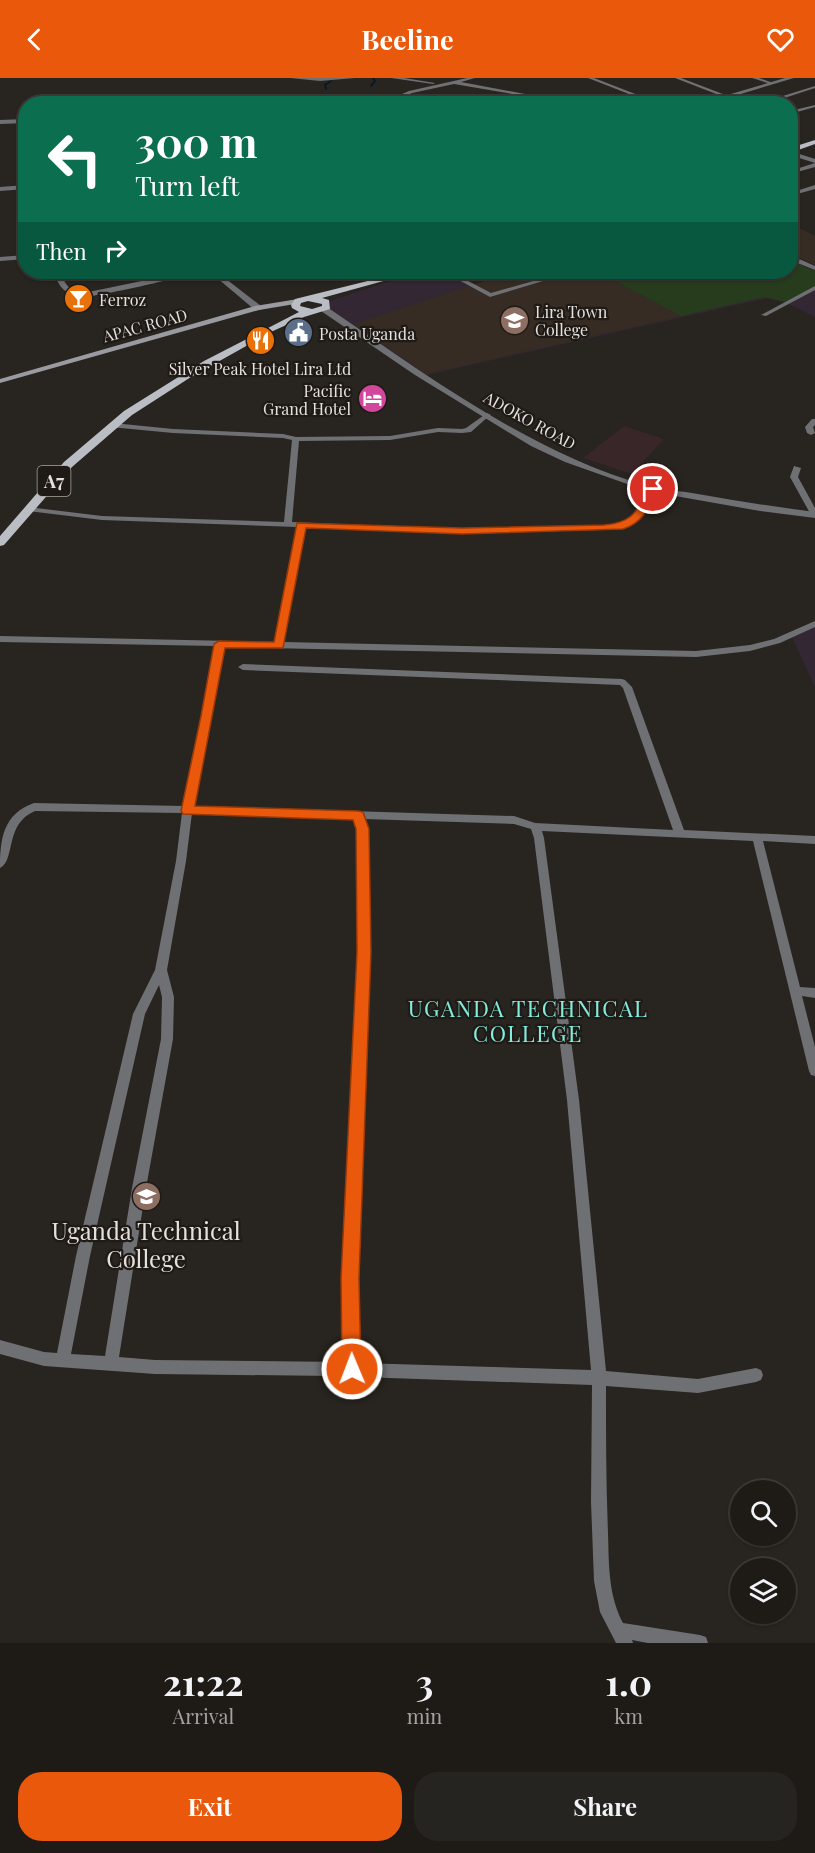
<!DOCTYPE html>
<style>
:root{--surface:#1e1b17;--page:#262420;--text:#f1f3f6;--muted:#a1a1a1;--line:#3c3936;--accent:#ea580c}
body{margin:0;font-family:"Playfair Display",serif;background:var(--page);color:var(--text);height:100vh;display:flex;flex-direction:column;font-size:22px;white-space:nowrap}
*{box-sizing:border-box;margin:0}
p{font-size:20px;color:var(--muted)}
.icon{flex:none;width:33px;height:33px;fill:none;stroke:currentColor;stroke-width:2;stroke-linecap:round;stroke-linejoin:round}
.map{position:relative;height:1565px;overflow:hidden}
.panel{display:flex;flex-direction:column;background:var(--surface);flex:1}
.panel>*{flex:none}
.banner{position:absolute;left:18px;top:18px;width:780px;height:183px;border-radius:24px;box-shadow:0 2px 4px #0004,0 0 0 2px var(--line);background:#0b6e4f;color:#fff;overflow:hidden}
.fabs{position:absolute;left:730px;top:1402px;display:grid;gap:12px}
.fabs a{display:grid;place-items:center;width:66px;height:66px;border-radius:50%;background:var(--surface);box-shadow:0 2px 4px #0004,0 0 0 2px var(--line);font-size:30px}
.pin{position:absolute;display:grid;place-items:center;width:51px;height:51px;color:#fff;margin:-26px;border:3px solid #fff;border-radius:50%;box-shadow:0 2px 6px #0007}
.me{position:absolute;width:66px;margin:-33px;rotate:359deg;stroke-linejoin:round;filter:drop-shadow(0 0 4px #0008)}
.turn{display:flex;align-items:center;gap:21px;height:126px;padding:0 18px;font-size:27px}
.turn .icon{width:78px;height:78px;stroke-width:2.5}
.turn b{display:block;font-size:42px;line-height:51px}
.then{display:flex;align-items:center;height:57px;padding:0 18px;background:#0003;gap:12px;font-size:22px}
.eta{display:flex;justify-content:space-evenly;align-items:center;height:102px;text-align:center}
.eta b{font-size:36px;font-weight:700;line-height:42px}
.primary-button{display:flex;gap:12px;margin-top:auto;padding:12px 18px}
.primary-button a{flex:1;height:69px;border-radius:24px;background:var(--accent);color:#fff;font-size:24px;font-weight:700;line-height:69px;text-align:center}
.primary-button a+a{background:var(--page);color:var(--text)}
header{display:flex;justify-content:space-between;align-items:center;height:78px;padding:0 18px;background:var(--accent);color:#fff;font-size:27px;font-weight:700}
.map>svg:first-child{display:block}
.commercial{fill:#342734}
.built{fill:#362c23}
.medical{fill:#392629}
.green{fill:#263c1d}
.lines{fill:none;stroke-linecap:round;stroke-linejoin:round}
.stream{stroke:#001726;stroke-width:1.5}
.minor{fill:#6f7073;fill-rule:evenodd}
.tertiary{fill:#6f7073;fill-rule:evenodd}
.secondary{fill:#9a9ba1;fill-rule:evenodd}
.primary{fill:#bbbdc4;fill-rule:evenodd}
.route{fill:#ea580c;stroke:#983908;stroke-width:1.5}
.labels{text-anchor:middle;dominant-baseline:central;stroke-width:4.5;stroke-linejoin:round;paint-order:stroke}
.far-poi-label{font-size:16px;fill:#e4e0dd;stroke:#1f1a16;text-anchor:start}
.far-street-label{font-size:16px;fill:#e4e0dd;stroke:#1f1a16}
.shield{fill:#1f1a16;stroke:#a9a5a1;stroke-width:1.5}
.shield-label{font-size:18px;font-weight:bold;fill:#e4e0dd}
.quarter-label{font-size:22px;letter-spacing:1.5px;fill:#83ecdd;stroke:#1f1a16}
.near-poi-label{font-size:24px;fill:#e4e0dd;stroke:#1f1a16}
</style>
<header><svg class="icon" aria-label="back" viewBox="0 0 24 24"><path d="M15 5l-7 7 7 7"/></svg>Beeline<svg class="icon" aria-label="heart" viewBox="0 0 24 24"><path d="M12 20l-8-8c-3-5 5-10 8-4 3-6 11-1 8 4z"/></svg></header>
<div class="map">
<svg width="815" height="1565" viewBox="0 0 815 1565">
<rect width="100%" height="100%" fill="#28241f"/>
<g class="commercial">
<path d="M 791,182 L 815,193 L 815,239 L 789,226 L 767,220 L 426,297 L 326,228 L 330,223 L 417,194 L 446,194 L 485,213 L 507,215 L 573,194 L 790,194 Z"/>
<path d="M 815,546 L 815,609 L 792,559 Z"/>
</g>
<g class="built">
<path d="M 790,145 L 815,158 L 815,187 L 791,176 Z"/>
<path d="M 512,194 L 539,194 L 559,202 L 598,194 L 681,238 L 426,296 L 354,246 Z"/>
</g>
<path class="medical" d="M 624,348 L 664,361 L 632,396 L 583,380 Z"/>
<path class="green" d="M 791,183 L 815,193 L 815,209 L 786,224 L 764,219 L 681,238 L 598,194 L 790,194 Z"/>
<g class="lines">
<g class="stream">
<path d="M 371,8 L 375,3 L 373,0"/>
<path d="M 326,11 L 325,7 L 331,3"/>
</g>
<g class="minor">
<path d="M 290,0 L 355,0 L 320,3 Z"/>
<path d="M 391,0 L 404,0 L 435,5 L 433,6 Z"/>
<path d="M 467,0 L 475,0 L 461,4 L 525,16 L 559,26 L 550,26 L 524,18 L 454,6 L 412,15 L 386,26 L 379,26 L 409,13 Z"/>
<path d="M 588,0 L 594,0 L 656,24 L 652,25 Z"/>
<path d="M 675,0 L 681,0 L 728,18 L 724,19 Z"/>
<path d="M 752,0 L 759,0 L 773,5 L 771,6 Z"/>
<path d="M 815,8 L 815,10 L 766,26 L 757,26 Z"/>
<path d="M 230,16 L 364,26 L 334,26 L 230,18 L 36,22 L 34,21 L 36,20 Z"/>
<path d="M 815,27 L 815,29 L 790,36 L 790,33 Z"/>
<path d="M 815,85 L 815,89 L 790,96 L 790,93 Z"/>
<path d="M 815,107 L 815,111 L 790,118 L 790,115 Z"/>
<path d="M 26,177 L 26,181 L 0,183 L 0,179 Z"/>
<path d="M 91,194 L 101,194 L 58,203 L 55,201 Z"/>
<path d="M 444,194 L 451,194 L 491,215 L 565,194 L 573,194 L 490,219 Z"/>
<path d="M 815,208 L 815,212 L 766,238 L 761,237 Z"/>
<path d="M 487,335 L 491,337 L 489,338 L 471,354 L 462,355 L 438,354 L 390,362 L 299,363 L 292,444 L 462,451 L 604,448 C 633,444 637,433 650,409 L 656,409 L 657,411 L 648,428 L 638,441 L 625,448 L 604,452 L 462,455 L 305,450 L 284,564 L 696,573 L 750,567 L 774,561 L 815,543 L 815,549 L 780,565 L 750,573 L 696,579 L 224,569 L 193,728 L 514,738 L 535,745 L 673,752 L 623,610 L 620,607 L 243,592 L 238,589 L 243,586 L 622,601 L 625,602 L 632,609 L 684,752 L 815,758 L 815,766 L 763,763 L 800,909 L 815,910 L 815,920 L 802,918 L 815,969 L 815,998 L 811,997 L 809,993 L 753,763 L 542,753 L 544,760 L 579,1022 L 606,1293 L 698,1301 L 756,1290 L 761,1292 L 763,1297 L 761,1302 L 756,1304 L 698,1315 L 606,1308 C 606,1357 606,1406 608,1455 C 609,1485 608,1517 623,1545 L 700,1557 L 706,1559 L 708,1565 L 648,1565 L 632,1562 L 633,1565 L 616,1565 L 600,1534 L 594,1503 L 591,1424 L 592,1307 L 333,1298 L 155,1296 L 44,1288 L 0,1276 L 0,1262 L 44,1274 L 57,1275 L 76,1178 L 133,936 L 155,892 L 176,783 L 182,735 L 35,733 C 4,746 16,782 0,790 C 0,761 3,736 34,725 L 183,728 L 215,568 L 0,564 L 0,558 L 275,564 L 297,449 L 102,442 L 28,433 L 24,431 L 28,429 L 102,438 L 284,444 L 292,362 L 283,360 L 173,355 L 110,349 L 109,347 L 113,345 L 173,351 L 283,356 L 296,359 L 390,358 L 438,350 L 462,351 L 466,350 ZM 192,735 L 354,741 L 357,751 L 358,874 L 343,1200 L 345,1284 L 155,1282 L 119,1279 L 146,1110 L 173,961 L 174,919 L 167,892 L 186,783 ZM 364,741 L 514,746 L 531,751 L 534,760 L 567,1022 L 591,1292 L 359,1285 L 357,1200 L 370,874 L 367,751 ZM 159,907 L 162,919 L 161,961 L 132,1110 L 105,1278 L 71,1276 L 90,1178 L 145,936 Z"/>
<path d="M 812,341 L 815,341 L 815,347 L 813,349 L 815,355 L 811,357 L 807,355 L 805,349 Z"/>
<path d="M 794,388 L 801,390 L 798,399 L 815,430 L 815,439 L 811,437 L 790,399 Z"/>
</g>
<g class="tertiary">
<path d="M 785,0 L 794,0 L 707,26 L 697,26 Z"/>
<path d="M 649,24 L 660,26 L 647,26 Z"/>
<path d="M 26,41 L 26,45 L 0,46 L 0,42 Z"/>
<path d="M 790,73 L 815,81 L 815,85 L 790,77 Z"/>
<path d="M 26,107 L 26,111 L 0,113 L 0,109 Z"/>
<path d="M 790,177 L 815,188 L 815,192 L 790,182 Z"/>
<path d="M 55,194 L 61,194 C 64,207 70,213 84,215 L 185,194 L 195,194 C 186,199 95,219 83,219 C 67,218 57,209 55,194 Z"/>
<path d="M 210,194 L 217,194 L 261,228 L 261,232 L 255,232 Z"/>
<path d="M 321,229 L 327,229 C 425,296 532,376 648,408 C 664,412 682,413 698,416 C 737,423 776,429 815,434 L 815,440 L 760,433 L 647,413 L 565,384 L 531,368 L 415,297 L 321,233 Z"/>
</g>
<path class="secondary" d="M 298,221 L 302,223 L 301,225 L 259,232 L 0,305 L 0,301 L 255,228 Z"/>
<g class="primary">
<path d="M 815,62 L 815,66 L 790,75 L 790,70 Z"/>
<path d="M 404,194 L 416,194 L 322,220 L 329,222 L 330,231 L 304,239 L 273,253 L 191,299 L 132,337 L 72,389 L 4,467 L 0,468 L 0,458 L 64,384 L 124,333 L 204,283 L 299,234 L 292,230 L 291,227 L 295,221 ZM 308,223 L 322,226 L 322,228 L 312,231 L 300,228 L 301,225 Z"/>
</g>
</g>
<path class="route" d="M 649,409 L 658,411 C 650,428 643,445 623,451 L 462,456 L 306,450 L 283,570 L 225,570 L 195,728 L 358,733 L 363,734 L 369,751 L 371,874 L 359,1200 L 361,1291 L 358,1298 L 352,1301 L 345,1298 L 342,1291 L 341,1200 L 357,874 L 356,751 L 353,742 L 183,736 L 181,733 L 201,638 L 214,566 L 219,563 L 274,564 L 297,445 L 462,450 L 604,447 C 635,444 636,433 649,409 Z"/>
<defs>
<symbol id="bar-disc" viewBox="-11 -11 22 22"><circle r="9.5" fill="#e8710a" stroke="#1f1a16"/><path d="M-6-5H6L.8 .8V4.5H3.5V6h-7V4.5H-.8V.8Z" fill="#fff"/></symbol>
<symbol id="university-disc" viewBox="-11 -11 22 22"><circle r="9.5" fill="#8d6e63" stroke="#1f1a16"/><path d="M0-5L7-2L0 1L-7-2ZM-4 1L0 2.5L4 1V4Q0 6-4 4Z" fill="#fff"/></symbol>
<symbol id="civic-disc" viewBox="-11 -11 22 22"><circle r="9.5" fill="#5c6f8a" stroke="#1f1a16"/><path d="M-.6-6.5H3V-4.5H.6V-3L4-1V1h2V6H-6V1h2V-1L-.6-3ZM-1.2 2.5V6h2.4V2.5Z" fill="#fff"/></symbol>
<symbol id="restaurant-disc" viewBox="-11 -11 22 22"><circle r="9.5" fill="#e8710a" stroke="#1f1a16"/><path d="M-5-6h1v4h1v-4h1v4h1v-4h1v5L-1.5 .5V6h-2V.5L-5-1ZM5-6V6H3V1.5H1.5Q1.5-4 5-6Z" fill="#fff"/></symbol>
<symbol id="hotel-disc" viewBox="-11 -11 22 22"><circle r="9.5" fill="#d1479c" stroke="#1f1a16"/><path d="M-6-4.5h1.5V1H6V5H4.5V3h-9V5H-6ZM-4 0a1.8 1.8 0 1 1 3.6 0ZM.5 0V-2.5h3Q6-2.5 6 0Z" fill="#fff"/></symbol>
</defs>
<g fill-rule="evenodd">
<use href="#bar-disc" x="62" y="204" width="33" height="33"/>
<use href="#university-disc" x="498" y="226" width="33" height="33"/>
<use href="#civic-disc" x="282" y="238" width="33" height="33"/>
<use href="#restaurant-disc" x="244" y="246" width="33" height="33"/>
<use href="#hotel-disc" x="356" y="304" width="33" height="33"/>
<use href="#university-disc" x="130" y="1102" width="33" height="33"/>
</g>
<g class="labels">
<g class="far-poi-label">
<text x="99" y="221">Ferroz</text>
<text x="535" y="233">Lira Town<tspan x="535" dy="18">College</tspan></text>
<text x="319" y="255">Posta Uganda</text>
<text x="260" y="290" text-anchor="middle">Silver Peak Hotel Lira Ltd</text>
<text x="351" y="312" text-anchor="end">Pacific<tspan x="351" dy="18">Grand Hotel</tspan></text>
</g>
<g class="far-street-label">
<text transform="translate(145 247) rotate(-15)">APAC ROAD</text>
<text transform="translate(530 342) rotate(29)">ADOKO ROAD</text>
</g>
<rect class="shield" x="37.5" y="388" width="33" height="30" rx="4.5"/>
<g class="shield-label">
<text x="54" y="403">A7</text>
</g>
<g class="quarter-label">
<text x="528" y="930">UGANDA TECHNICAL<tspan x="528" dy="25">COLLEGE</tspan></text>
</g>
<g class="near-poi-label">
<text x="146" y="1152">Uganda Technical<tspan x="146" dy="28">College</tspan></text>
</g>
</g>
</svg>
<div class="fabs">
<a><svg class="icon" aria-label="search" viewBox="0 0 24 24"><circle cx="10" cy="10" r="6"/><path d="M15 15l6 6"/></svg></a>
<a><svg class="icon" aria-label="layers" viewBox="0 0 24 24"><path d="M12 4l9 5-9 5-9-5zM3 14l9 5 9-5"/></svg></a>
</div>
<div class="pin" style="left:653px;top:411px;background:#d93025"><svg class="icon" aria-label="arrive" viewBox="0 0 24 24"><path d="M6 21V4h12l-3 4 3 4H6"/></svg></div>
<svg class="me" style="left:352px;top:1291px" viewBox="-20 -20 40 40"><circle r="17" fill="#ea580c" stroke="#fff" stroke-width="3"/><path d="M0-11L8 9 0 5-8 9z" fill="#fff"/></svg>
<div class="banner">
<div class="turn"><svg class="icon" aria-label="left" viewBox="0 0 24 24"><path d="M17 20v-9H6M10 6l-5 5 5 5"/></svg><div><b>300 m</b>Turn left</div></div>
<div class="then">Then<svg class="icon" aria-label="right" viewBox="0 0 24 24"><path d="M7 20v-9h11M14 6l5 5-5 5"/></svg></div>
</div>
</div>
<section class="panel">
<div class="eta">
<div><b>21:22</b><p>Arrival</p></div>
<div><b>3</b><p>min</p></div>
<div><b>1.0</b><p>km</p></div>
</div>
<div class="primary-button"><a>Exit</a><a>Share</a></div>
</section>
